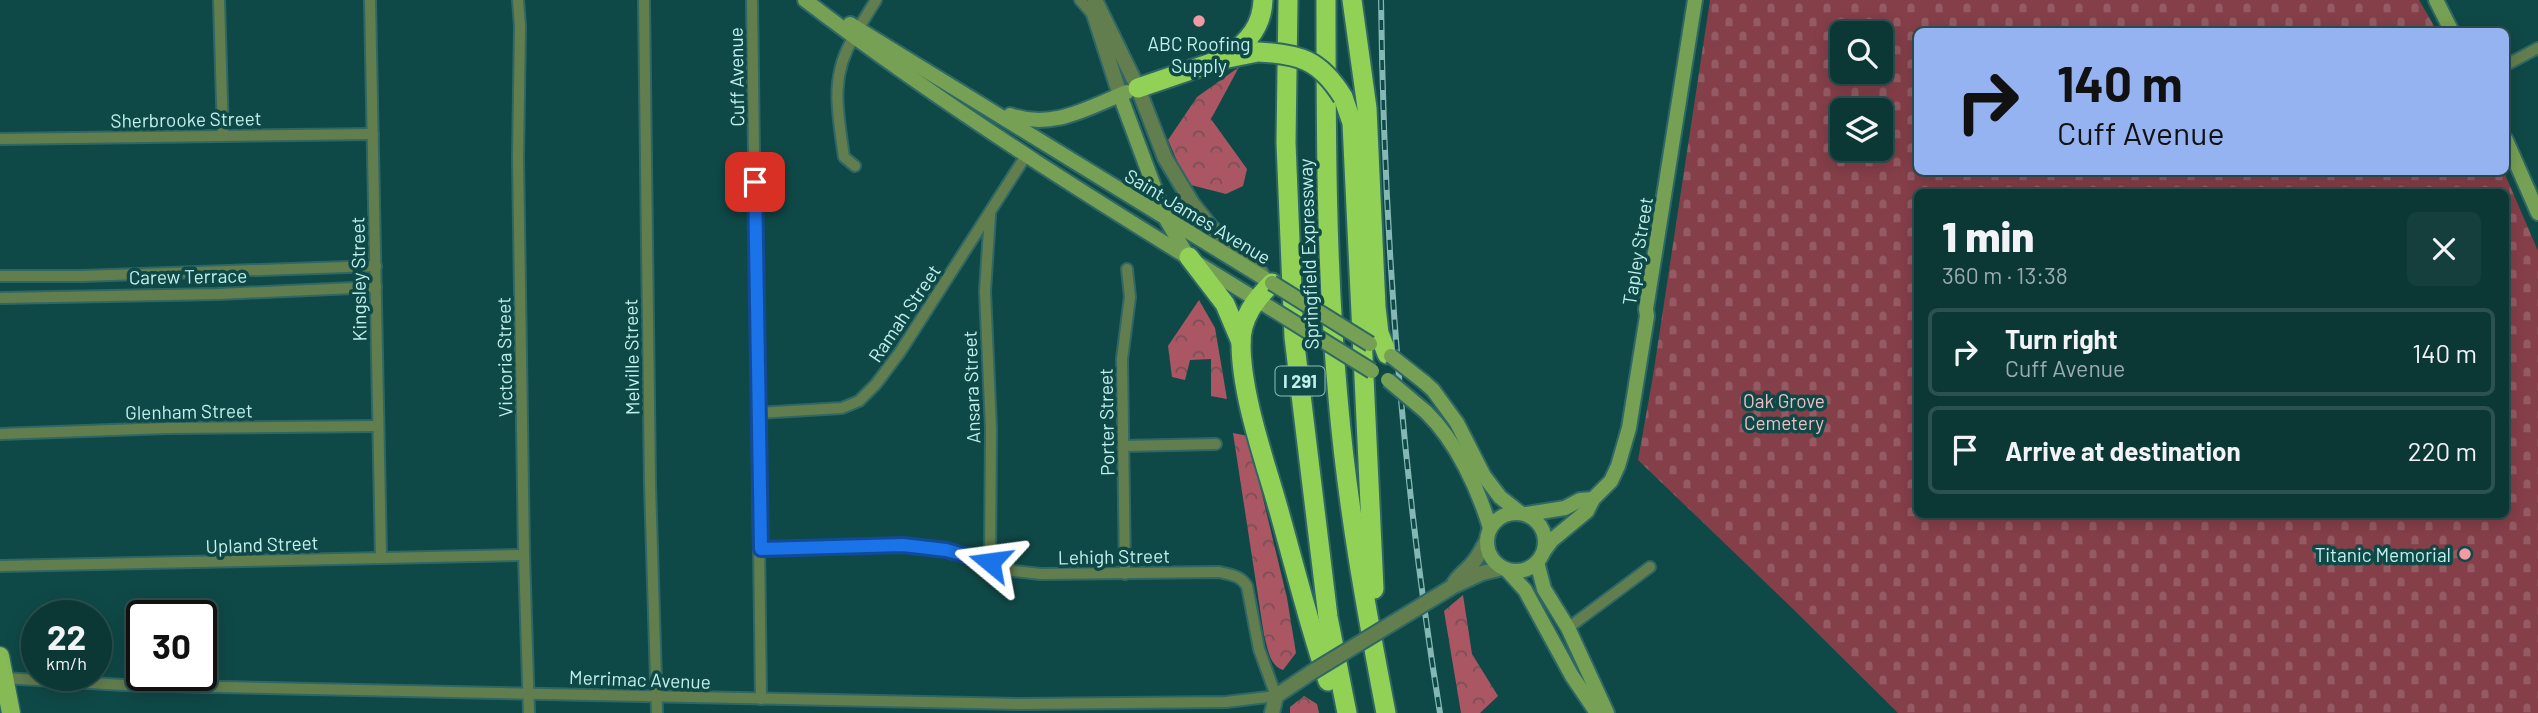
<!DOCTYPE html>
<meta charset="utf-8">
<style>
:root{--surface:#0b3735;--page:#143f3d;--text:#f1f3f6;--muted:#9aacad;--line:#2b5150}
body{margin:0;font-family:Barlow,sans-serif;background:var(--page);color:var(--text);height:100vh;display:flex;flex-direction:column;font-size:26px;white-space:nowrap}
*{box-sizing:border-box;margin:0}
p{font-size:23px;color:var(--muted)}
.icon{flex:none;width:38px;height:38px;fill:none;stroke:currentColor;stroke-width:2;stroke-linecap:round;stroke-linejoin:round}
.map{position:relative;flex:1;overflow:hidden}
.details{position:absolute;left:1914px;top:189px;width:595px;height:329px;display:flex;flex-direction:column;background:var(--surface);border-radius:10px;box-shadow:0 4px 18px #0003,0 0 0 2px var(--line)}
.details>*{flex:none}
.hud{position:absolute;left:1914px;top:28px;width:595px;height:147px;border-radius:10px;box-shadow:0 4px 18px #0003,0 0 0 2px var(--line);background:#95b2f1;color:#111;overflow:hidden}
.fabs{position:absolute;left:1830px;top:21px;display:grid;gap:14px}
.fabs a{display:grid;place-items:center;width:63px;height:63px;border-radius:10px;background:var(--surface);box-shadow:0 4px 18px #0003,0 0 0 2px var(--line);font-size:35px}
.speed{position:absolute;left:21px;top:600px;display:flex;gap:14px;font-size:35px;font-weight:700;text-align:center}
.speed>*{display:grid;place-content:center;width:91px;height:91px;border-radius:50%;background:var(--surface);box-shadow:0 4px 18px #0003,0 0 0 2px var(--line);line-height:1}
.speed small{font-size:18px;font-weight:400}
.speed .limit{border:4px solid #111;border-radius:10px;background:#fff;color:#111}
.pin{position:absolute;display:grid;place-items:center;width:60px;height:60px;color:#fff;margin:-30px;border-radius:14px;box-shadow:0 4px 10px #0006}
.me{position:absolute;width:77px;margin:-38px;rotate:286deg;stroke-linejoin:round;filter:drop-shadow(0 0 5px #0008)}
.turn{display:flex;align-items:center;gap:24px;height:147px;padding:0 28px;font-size:32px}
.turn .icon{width:91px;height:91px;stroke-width:2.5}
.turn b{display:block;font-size:49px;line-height:60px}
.round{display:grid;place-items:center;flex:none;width:74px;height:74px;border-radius:10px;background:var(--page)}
.head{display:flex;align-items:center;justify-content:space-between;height:119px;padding:0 28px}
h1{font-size:42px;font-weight:800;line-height:52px}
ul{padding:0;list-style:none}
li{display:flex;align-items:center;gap:21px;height:88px;margin:0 14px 10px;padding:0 14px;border:4px solid var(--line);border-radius:10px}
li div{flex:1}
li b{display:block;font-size:26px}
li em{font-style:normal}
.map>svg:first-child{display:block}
.forest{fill:url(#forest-crowns)}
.cemetery{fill:url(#cemetery-stones);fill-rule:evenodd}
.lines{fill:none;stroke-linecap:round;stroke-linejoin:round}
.minor-casing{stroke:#2f6765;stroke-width:14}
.tertiary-casing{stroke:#2f6765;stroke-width:18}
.secondary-casing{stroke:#2f6765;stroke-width:18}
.primary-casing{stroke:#2f6765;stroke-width:21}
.motorway-casing{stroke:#2f6765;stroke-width:23}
.minor{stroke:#637e4e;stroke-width:10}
.tertiary{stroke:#637e4e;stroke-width:14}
.secondary{stroke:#76a053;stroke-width:14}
.primary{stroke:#85ba55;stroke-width:18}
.motorway{stroke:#91d155;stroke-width:19}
.rail-casing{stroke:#85b7b4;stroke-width:6}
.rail{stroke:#0f4947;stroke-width:3.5;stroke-dasharray:10;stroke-linecap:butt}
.tertiary-bridge-casing{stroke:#2f6765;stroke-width:18;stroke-linecap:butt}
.secondary-bridge-casing{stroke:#2f6765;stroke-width:18;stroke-linecap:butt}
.motorway-bridge-casing{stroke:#2f6765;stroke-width:23;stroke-linecap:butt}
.tertiary-bridge{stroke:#637e4e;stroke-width:14}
.secondary-bridge{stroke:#76a053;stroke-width:14}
.motorway-bridge{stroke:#91d155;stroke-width:19}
.route-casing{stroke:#114b97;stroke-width:18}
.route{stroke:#1a73e8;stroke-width:12}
.poi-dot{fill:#f49aa5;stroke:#0f4947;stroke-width:2.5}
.labels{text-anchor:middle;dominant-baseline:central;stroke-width:7;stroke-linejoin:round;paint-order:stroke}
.shield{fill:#0f4947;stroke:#8cbebb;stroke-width:2}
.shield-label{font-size:18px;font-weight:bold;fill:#c2f0ed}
.poi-label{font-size:19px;fill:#c2f0ed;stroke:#0f4947}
.street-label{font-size:19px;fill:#c2f0ed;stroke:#0f4947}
.park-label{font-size:19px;fill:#f0bfc4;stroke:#0f4947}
</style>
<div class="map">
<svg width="2538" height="713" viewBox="0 0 2538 713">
<defs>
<pattern id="forest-crowns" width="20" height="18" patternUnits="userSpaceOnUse" patternTransform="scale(1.75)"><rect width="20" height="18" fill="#aa5763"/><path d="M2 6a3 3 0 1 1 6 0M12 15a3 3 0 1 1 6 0" fill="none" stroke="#785056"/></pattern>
<pattern id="cemetery-stones" width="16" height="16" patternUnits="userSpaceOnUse" patternTransform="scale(1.75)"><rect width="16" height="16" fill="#853f49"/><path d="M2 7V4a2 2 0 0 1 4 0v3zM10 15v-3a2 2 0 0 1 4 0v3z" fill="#955b64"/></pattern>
</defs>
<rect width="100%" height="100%" fill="#0f4947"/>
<g class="forest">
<path d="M 1239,67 L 1211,119 L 1247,169 L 1243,186 L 1226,194 L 1187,184 L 1168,140 L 1197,97 Z"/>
<path d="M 1199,300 L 1215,328 L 1227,399 L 1211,396 L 1211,359 L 1190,360 L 1185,380 L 1172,377 L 1168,346 Z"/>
<path d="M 1233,433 L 1248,436 L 1287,598 L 1296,653 L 1283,670 C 1269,665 1268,648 1264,635 Z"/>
<path d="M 1463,595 L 1472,654 L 1498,696 L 1480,713 L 1461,713 L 1444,611 Z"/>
<path d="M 1304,696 L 1317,704 L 1319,713 L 1290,713 L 1290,707 Z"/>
</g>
<path class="cemetery" d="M 1710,0 L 2419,0 L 2437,31 L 1918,32 L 1918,172 L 2504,172 L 2538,251 L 2538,713 L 1898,713 L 1793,609 L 1638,460 L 1653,376 ZM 1843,33 L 1881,33 L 1881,72 L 1843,72 ZM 1843,110 L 1881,110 L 1881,149 L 1843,149 ZM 1918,192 L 2506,192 L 2506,514 L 1918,514 Z"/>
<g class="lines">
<defs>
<g id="minor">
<path d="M 219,0 L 223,136"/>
<path d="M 370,0 L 381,558"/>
<path d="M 518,0 L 520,26 L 518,158 L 524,555 L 529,713"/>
<path d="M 644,0 L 650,485 L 657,713"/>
<path d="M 752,0 L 761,699"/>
<path d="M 1080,0 L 1094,16"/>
<path d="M 858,29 L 876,0"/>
<path d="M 854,37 C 829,76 838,114 844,157 L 855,166"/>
<path d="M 2506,65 L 2538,48"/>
<path d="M 0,139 L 373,134"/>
<path d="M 0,276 L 82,276 L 376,266"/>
<path d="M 0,298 L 218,294 L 376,287"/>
<path d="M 759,413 L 842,408 L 859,401 L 876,384 L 900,352 L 1027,154"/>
<path d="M 0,434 L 168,428 L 378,426"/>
<path d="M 1124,446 L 1216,444"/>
<path d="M 990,562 L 991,429 L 985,291 L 990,215"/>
<path d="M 0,566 L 524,555"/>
<path d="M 1125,574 L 1122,359 L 1130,297 L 1127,269"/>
<path d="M 1568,628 L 1650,567"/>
<path d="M 3,678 L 124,685 L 1021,704 L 1226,702 L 1276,696 L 1259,649 L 1247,586 C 1240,575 1231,575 1219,572 L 1041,574 L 1014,571 L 946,550 L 903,546 L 761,549"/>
</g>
<g id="tertiary">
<path d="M 1095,0 L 1138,88 L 1165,158 L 1192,203 L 1211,227 L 1261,273"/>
<path d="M 1093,11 L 1120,95"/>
<path d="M 1456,585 L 1482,573 L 1503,568"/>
<path d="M 1452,587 C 1457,576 1464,573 1471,565 C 1478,558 1482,549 1487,540"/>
<path d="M 1272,713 L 1276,696 L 1312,672"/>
</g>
<g id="secondary">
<path d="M 805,0 C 953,113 1113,212 1272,309"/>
<path d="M 2436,0 L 2452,32"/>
<path d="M 850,24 L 1272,283"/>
<path d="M 1120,95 L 1166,219 L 1187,255"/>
<path d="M 1010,115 C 1053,130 1087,108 1127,92"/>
<path d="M 2506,140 L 2538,213"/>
<path d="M 1424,382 L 1433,390 L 1457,423 L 1484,476 L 1500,497 L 1519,512"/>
<path d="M 1426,412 C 1456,441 1478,488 1490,528"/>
<circle cx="1516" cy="542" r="29"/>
<path d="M 1527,514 L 1565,508 L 1580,500 L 1593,499"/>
<path d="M 1544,551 L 1552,540 L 1587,511 L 1593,499 L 1611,481 L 1618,466 L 1629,428 L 1647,316 L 1646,309 L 1695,0"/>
<path d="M 1537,562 L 1544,589 L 1568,628 L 1607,713"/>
<path d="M 1507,570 L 1525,590 L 1572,676 L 1597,713"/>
</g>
<path id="primary" d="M 0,656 L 11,713"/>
<g id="motorway">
<path d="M 1288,0 L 1286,143 L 1294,337 L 1328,617 L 1347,713"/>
<path d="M 1326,0 C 1326,133 1326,266 1338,398 C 1347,504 1366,609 1386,713"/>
<path d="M 1352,0 L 1367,108 L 1376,307 L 1379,333 L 1387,354"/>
<path d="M 1228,56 C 1249,41 1262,26 1263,0"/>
<path d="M 1138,88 L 1223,59 L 1258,52"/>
<path d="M 1343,97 L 1352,123 L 1374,589"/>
<path d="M 1189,257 L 1225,304 L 1241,342"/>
<path d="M 1272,283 C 1255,300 1241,318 1241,343 C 1241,395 1265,461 1279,511 C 1295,568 1309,625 1328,681"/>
</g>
</defs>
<use href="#minor" class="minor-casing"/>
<use href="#tertiary" class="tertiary-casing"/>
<use href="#secondary" class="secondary-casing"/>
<use href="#primary" class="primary-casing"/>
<use href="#motorway" class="motorway-casing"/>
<use href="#minor" class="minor"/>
<use href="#tertiary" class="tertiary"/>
<use href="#secondary" class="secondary"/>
<use href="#primary" class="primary"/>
<use href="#motorway" class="motorway"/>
<defs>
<path id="rail" d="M 1381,0 C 1384,238 1402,478 1440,713"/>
</defs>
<use href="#rail" class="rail-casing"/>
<use href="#rail" class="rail"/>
<defs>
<path id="tertiary-bridge" d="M 1312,672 L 1452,587"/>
<g id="secondary-bridge">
<path d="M 1272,283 L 1370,344"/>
<path d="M 1272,309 L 1372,371"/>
<path d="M 1391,356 L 1424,382"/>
<path d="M 1388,380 L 1426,412"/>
</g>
<path id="motorway-bridge" d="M 1258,52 C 1300,54 1320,60 1343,97"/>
</defs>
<use href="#tertiary-bridge" class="tertiary-bridge-casing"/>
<use href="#secondary-bridge" class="secondary-bridge-casing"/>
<use href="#motorway-bridge" class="motorway-bridge-casing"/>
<use href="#tertiary-bridge" class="tertiary-bridge"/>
<use href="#secondary-bridge" class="secondary-bridge"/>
<use href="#motorway-bridge" class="motorway-bridge"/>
</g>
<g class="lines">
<defs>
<path id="route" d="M 755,182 L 761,549 L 903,545 L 946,550 L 990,562"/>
</defs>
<use href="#route" class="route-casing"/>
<use href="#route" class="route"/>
</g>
<g class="poi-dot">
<circle cx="1199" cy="21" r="7"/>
<circle cx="2465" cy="554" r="7"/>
</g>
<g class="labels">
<rect class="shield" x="1275.5" y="366.5" width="49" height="29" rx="5"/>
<g class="shield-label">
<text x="1300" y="381">I 291</text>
</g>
<g class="poi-label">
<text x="1199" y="43">ABC Roofing<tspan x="1199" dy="22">Supply</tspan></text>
<text x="2451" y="554" text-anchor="end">Titanic Memorial</text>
</g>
<g class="street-label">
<text transform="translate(736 77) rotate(-91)">Cuff Avenue</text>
<text transform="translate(186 119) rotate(-1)">Sherbrooke Street</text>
<text transform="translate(1198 216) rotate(31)">Saint James Avenue</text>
<text transform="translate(1637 251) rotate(-81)">Tapley Street</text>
<text transform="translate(1308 254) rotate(-92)">Springfield Expressway</text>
<text transform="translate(188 276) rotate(-1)">Carew Terrace</text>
<text transform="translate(358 279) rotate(-91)">Kingsley Street</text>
<text transform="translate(904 313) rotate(-56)">Ramah Street</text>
<text transform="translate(504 357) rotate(-91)">Victoria Street</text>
<text transform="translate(631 357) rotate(-91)">Melville Street</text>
<text transform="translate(971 387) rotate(-92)">Ansara Street</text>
<text transform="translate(189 411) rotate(-1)">Glenham Street</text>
<text transform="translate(1106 422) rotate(-91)">Porter Street</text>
<text transform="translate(262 544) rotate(-2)">Upland Street</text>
<text transform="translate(1114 556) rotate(-1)">Lehigh Street</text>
<text transform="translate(640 679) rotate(2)">Merrimac Avenue</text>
</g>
<g class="park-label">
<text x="1784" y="400">Oak Grove<tspan x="1784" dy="22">Cemetery</tspan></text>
</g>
</g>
</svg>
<div class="fabs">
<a><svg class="icon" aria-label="search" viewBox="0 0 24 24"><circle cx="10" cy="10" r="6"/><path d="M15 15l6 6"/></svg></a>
<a><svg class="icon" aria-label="layers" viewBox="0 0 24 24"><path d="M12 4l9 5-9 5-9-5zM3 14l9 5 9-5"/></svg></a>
</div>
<div class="speed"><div>22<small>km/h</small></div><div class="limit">30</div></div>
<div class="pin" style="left:755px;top:182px;background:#d93025"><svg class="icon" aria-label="arrive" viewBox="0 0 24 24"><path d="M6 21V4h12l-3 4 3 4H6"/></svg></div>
<svg class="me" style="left:990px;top:562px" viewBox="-20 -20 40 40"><path d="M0-17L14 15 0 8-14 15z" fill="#1a73e8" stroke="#fff" stroke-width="4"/></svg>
<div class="hud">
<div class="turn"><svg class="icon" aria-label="right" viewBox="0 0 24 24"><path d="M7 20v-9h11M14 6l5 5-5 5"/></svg><div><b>140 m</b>Cuff Avenue</div></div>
</div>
<section class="details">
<div class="head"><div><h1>1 min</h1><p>360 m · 13:38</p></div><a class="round"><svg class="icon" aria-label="close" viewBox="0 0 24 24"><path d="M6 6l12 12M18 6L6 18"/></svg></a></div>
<ul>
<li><svg class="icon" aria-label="right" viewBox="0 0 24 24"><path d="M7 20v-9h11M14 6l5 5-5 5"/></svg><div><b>Turn right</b><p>Cuff Avenue</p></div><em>140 m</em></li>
<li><svg class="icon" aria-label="arrive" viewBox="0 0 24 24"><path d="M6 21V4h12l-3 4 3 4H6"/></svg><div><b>Arrive at destination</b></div><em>220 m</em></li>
</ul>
</section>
</div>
